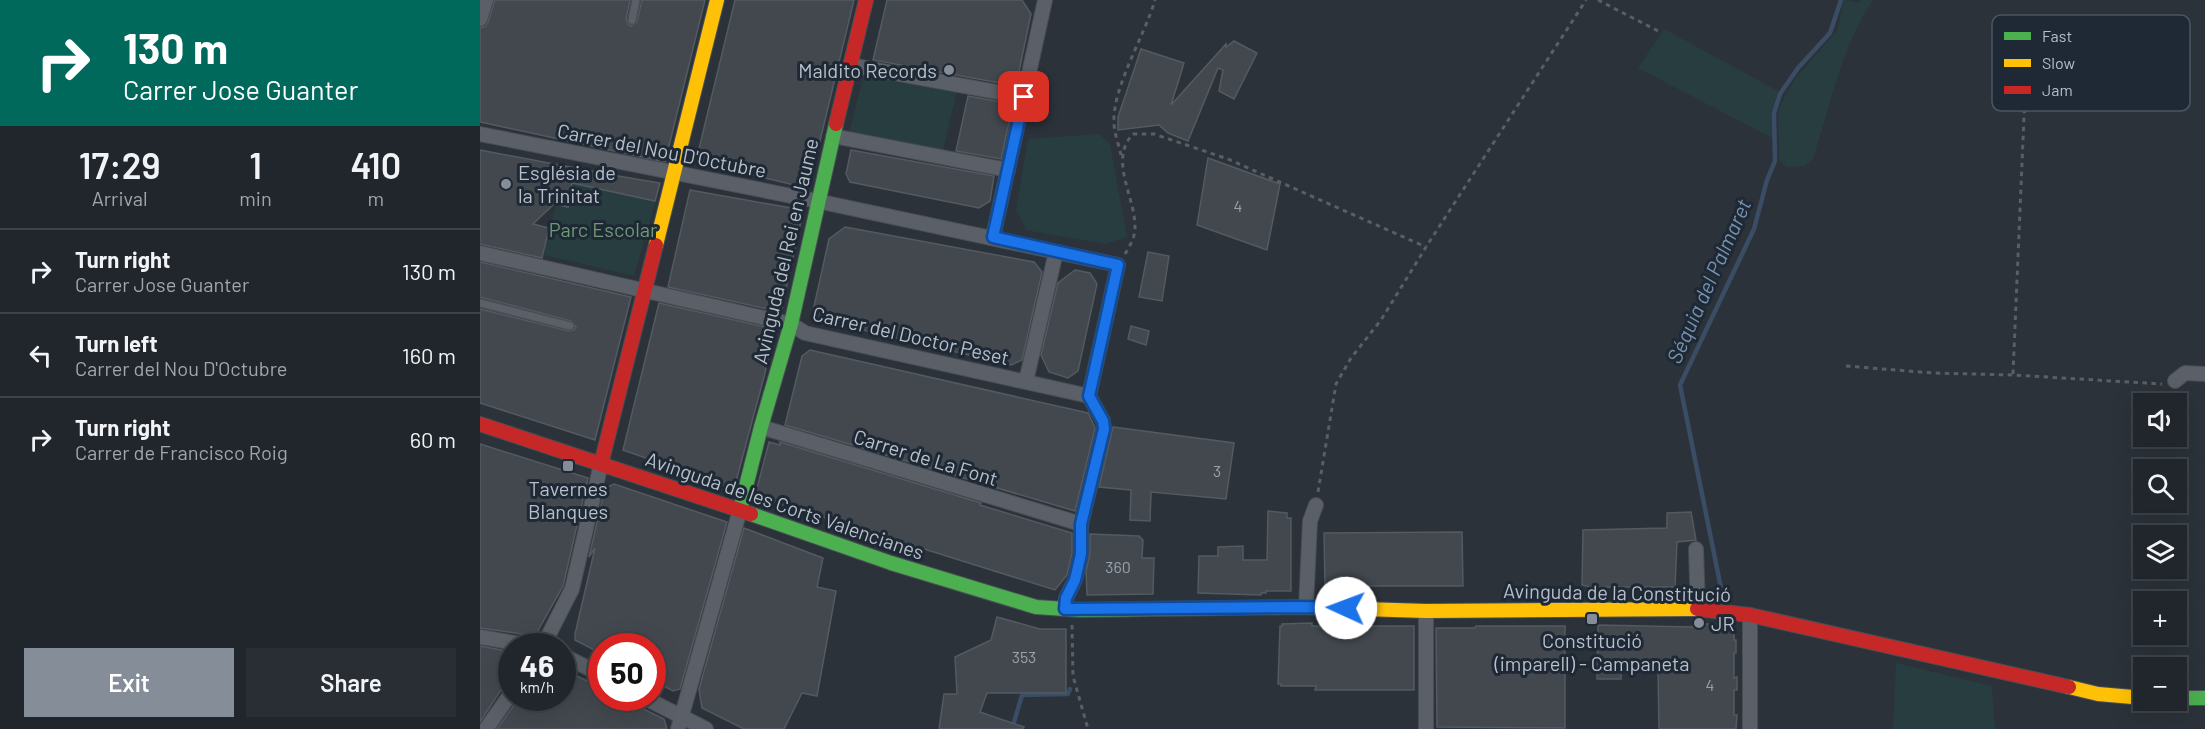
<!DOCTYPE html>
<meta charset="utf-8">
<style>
:root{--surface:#20262c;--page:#282e34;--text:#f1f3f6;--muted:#a2a5a9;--line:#3d4348;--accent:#858e98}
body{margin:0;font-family:Barlow,sans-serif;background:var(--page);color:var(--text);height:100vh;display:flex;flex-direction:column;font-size:22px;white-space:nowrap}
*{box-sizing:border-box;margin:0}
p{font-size:20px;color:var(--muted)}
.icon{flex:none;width:33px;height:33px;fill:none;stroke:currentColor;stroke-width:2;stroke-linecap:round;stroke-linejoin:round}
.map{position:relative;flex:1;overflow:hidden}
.details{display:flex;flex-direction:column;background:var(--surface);width:480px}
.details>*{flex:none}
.banner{background:#00695c;color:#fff;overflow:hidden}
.tools{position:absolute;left:1653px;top:393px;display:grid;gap:12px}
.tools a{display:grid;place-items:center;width:54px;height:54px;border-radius:0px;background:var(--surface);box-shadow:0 6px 24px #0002,0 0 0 2px var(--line);font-size:30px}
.speed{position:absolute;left:18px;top:633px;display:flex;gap:12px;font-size:30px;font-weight:700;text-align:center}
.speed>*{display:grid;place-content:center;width:78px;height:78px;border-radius:50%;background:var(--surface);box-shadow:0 6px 24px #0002,0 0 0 2px var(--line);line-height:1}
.speed small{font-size:15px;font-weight:400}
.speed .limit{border:9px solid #d22;background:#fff;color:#111}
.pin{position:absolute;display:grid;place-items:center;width:51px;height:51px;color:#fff;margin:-26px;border-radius:12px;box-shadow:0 3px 9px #0006}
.me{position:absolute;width:66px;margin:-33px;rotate:272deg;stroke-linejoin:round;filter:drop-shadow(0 0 4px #0008)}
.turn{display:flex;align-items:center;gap:21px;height:126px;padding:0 24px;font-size:27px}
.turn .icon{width:78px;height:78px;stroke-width:2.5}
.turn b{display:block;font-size:42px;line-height:51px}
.eta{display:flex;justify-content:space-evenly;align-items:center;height:102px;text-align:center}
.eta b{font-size:36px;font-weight:600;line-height:42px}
.primary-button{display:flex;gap:12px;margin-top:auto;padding:12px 24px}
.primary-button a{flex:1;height:69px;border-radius:0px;background:var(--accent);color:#fff;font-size:24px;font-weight:600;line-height:69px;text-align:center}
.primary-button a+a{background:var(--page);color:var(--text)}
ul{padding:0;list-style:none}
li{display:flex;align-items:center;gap:18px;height:84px;padding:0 24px;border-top:2px solid var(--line)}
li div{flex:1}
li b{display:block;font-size:22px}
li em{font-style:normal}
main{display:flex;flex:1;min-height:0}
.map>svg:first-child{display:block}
.green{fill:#283d40}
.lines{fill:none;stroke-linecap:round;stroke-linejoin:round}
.stream{stroke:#3a4d65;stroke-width:4.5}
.building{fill:#42484e;stroke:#535a61;stroke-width:1.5}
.lane-casing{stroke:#494e54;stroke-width:10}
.street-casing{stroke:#494e54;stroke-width:16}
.fast-casing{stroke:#494e54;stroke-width:16}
.slow-casing{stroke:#494e54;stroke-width:16}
.jam-casing{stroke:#494e54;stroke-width:16}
.path{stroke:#595f64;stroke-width:3;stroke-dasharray:4.5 4.5;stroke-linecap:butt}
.lane{stroke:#5b6068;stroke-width:7}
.street{stroke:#5b6068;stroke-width:14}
.fast{stroke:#4caf50;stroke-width:14}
.slow{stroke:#ffc107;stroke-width:14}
.jam{stroke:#c62828;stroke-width:14}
.route-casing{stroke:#114b97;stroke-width:15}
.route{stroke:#1a73e8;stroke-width:10}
.poi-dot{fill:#858e98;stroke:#1e2935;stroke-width:2}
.labels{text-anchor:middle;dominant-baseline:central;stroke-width:6;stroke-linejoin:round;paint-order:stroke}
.number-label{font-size:16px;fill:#99a1ab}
.poi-label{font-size:20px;fill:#b6bfca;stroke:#1e2935;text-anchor:start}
.street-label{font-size:20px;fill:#b6bfca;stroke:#1e2935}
.park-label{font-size:20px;fill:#6d9b75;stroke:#1e2935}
.water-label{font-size:21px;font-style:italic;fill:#7691ad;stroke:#1e2935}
.key{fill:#1e2935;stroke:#4c5662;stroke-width:1.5}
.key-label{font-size:16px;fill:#b6bfca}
</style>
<main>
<section class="details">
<div class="banner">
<div class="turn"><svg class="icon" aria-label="right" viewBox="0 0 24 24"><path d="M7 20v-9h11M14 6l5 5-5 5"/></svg><div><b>130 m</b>Carrer Jose Guanter</div></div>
</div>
<div class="eta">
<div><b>17:29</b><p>Arrival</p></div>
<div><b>1</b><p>min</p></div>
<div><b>410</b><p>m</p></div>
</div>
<ul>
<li><svg class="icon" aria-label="right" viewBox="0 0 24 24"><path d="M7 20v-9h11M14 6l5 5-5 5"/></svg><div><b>Turn right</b><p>Carrer Jose Guanter</p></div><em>130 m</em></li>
<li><svg class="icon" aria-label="left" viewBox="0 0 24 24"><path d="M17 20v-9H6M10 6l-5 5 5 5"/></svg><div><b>Turn left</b><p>Carrer del Nou D'Octubre</p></div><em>160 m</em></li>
<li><svg class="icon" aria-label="right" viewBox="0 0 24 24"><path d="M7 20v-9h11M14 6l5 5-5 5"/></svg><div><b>Turn right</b><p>Carrer de Francisco Roig</p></div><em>60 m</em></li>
</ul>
<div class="primary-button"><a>Exit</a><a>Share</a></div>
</section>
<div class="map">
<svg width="1725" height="729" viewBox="0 0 1725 729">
<rect width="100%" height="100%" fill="#2b323a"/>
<g class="green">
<path d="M 1364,0 L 1379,3 L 1380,0 L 1393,0 C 1363,42 1349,110 1333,159 L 1325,166 L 1307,167 L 1299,160 L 1298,110 L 1314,80 L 1357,31 Z"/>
<path d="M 1184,29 L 1298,91 L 1292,113 L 1292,138 L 1158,68 Z"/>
<path d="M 384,73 L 477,90 L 463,151 L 369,134 Z"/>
<path d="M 619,134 L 630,144 L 647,237 L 625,244 L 546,230 L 536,209 L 548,139 Z"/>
<path d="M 138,175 L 150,178 L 148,196 L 176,201 L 154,276 L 63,255 L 76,204 L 88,207 L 92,183 L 134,191 Z"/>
<path d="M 1416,663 L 1512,686 L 1515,729 L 1413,729 Z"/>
</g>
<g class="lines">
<g class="stream">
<path d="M 1242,593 L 1200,385 L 1274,229 L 1287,180 L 1295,161 L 1294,113 L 1300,94 L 1318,68 L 1350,33 L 1361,0"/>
<path d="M 532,729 L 542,695 L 588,694 L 590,689"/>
</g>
</g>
<g class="building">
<path d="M 15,0 L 150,0 L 146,19 L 148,24 L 151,26 L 157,22 L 162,0 L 225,0 L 185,162 L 0,122 L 0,28 L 6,26 L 8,22 Z"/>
<path d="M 255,0 L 374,0 L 331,178 L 318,186 L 216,161 Z"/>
<path d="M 407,0 L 542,0 L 551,14 L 536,86 L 393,60 Z"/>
<path d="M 754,41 L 777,53 L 754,99 L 739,91 L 743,70 L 738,68 L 708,141 L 688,133 L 679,125 L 638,130 L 638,117 L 661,49 L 704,63 L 691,105 L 746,44 L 746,47 Z"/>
<path d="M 488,96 L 533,104 L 521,159 L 476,151 Z"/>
<path d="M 0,150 L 138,176 L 180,183 L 175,201 L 92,183 L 88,207 L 74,204 L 53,224 L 69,228 L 62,258 L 0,244 Z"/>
<path d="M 371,150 L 514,176 L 510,201 L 499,208 L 370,182 L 366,174 Z"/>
<path d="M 728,158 L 800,184 L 787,250 L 717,225 Z"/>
<path d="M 210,190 L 317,209 L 322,217 L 301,312 L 188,287 Z"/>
<path d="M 365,227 L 554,262 L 562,272 L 542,360 L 531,365 L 337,319 L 333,311 L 349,239 Z"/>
<path d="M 668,252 L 689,256 L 682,301 L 659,297 Z"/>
<path d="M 0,262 L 151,297 L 115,440 L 0,403 L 0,309 L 89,331 L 94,330 L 96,327 L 91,321 L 0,297 Z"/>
<path d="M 595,270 L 610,273 L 617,284 L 598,371 L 588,378 L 569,372 L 561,355 L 578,283 Z"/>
<path d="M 179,303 L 294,329 L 285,373 L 254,489 L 143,450 Z"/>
<path d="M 651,326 L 669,331 L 666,345 L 648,339 Z"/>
<path d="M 330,350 L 608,413 L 615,428 L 595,511 L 305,425 L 322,356 Z"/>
<path d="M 633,427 L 754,443 L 746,499 L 671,492 L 670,521 L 650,520 L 651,490 L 619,487 Z"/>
<path d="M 289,442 L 300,445 L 300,442 L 501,503 L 500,505 L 592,533 L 592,553 L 587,575 L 575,590 L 275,496 Z"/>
<path d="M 0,444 L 108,478 L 83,586 L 55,636 L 0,628 Z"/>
<path d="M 134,484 L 247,522 L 200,689 L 193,691 L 172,680 L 172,646 L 122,646 L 122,654 L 95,640 L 95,634 L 115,548 L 109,557 L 125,488 Z"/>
<path d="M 788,511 L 807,513 L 807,518 L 811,518 L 811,591 L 786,591 L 786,593 L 781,593 L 781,595 L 718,593 L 719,556 L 738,556 L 738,547 L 763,546 L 763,560 L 787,560 Z"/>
<path d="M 1211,512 L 1216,540 L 1197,542 L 1195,587 L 1110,587 L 1102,585 L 1103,530 L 1187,528 L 1187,513 Z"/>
<path d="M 264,528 L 343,558 L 337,587 L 356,591 L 337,696 L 322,693 L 304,729 L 264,729 L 222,708 L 219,689 Z"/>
<path d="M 982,532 L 983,586 L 845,586 L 844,533 Z"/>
<path d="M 610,534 L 659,536 L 663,540 L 662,558 L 674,558 L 673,594 L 607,595 L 606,571 L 610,554 Z"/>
<path d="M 517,617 L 560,629 L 586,629 L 586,693 L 507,693 L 500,712 L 544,727 L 543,729 L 459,729 L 464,694 L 477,694 L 475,657 L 511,640 Z"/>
<path d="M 832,623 L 832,626 L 934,626 L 934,690 L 835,690 L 836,686 L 801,686 L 801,684 L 798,684 L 800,626 L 802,626 L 802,624 Z"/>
<path d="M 1213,624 L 1247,624 L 1246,627 L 1254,627 L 1254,640 L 1256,640 L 1256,653 L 1254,653 L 1254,678 L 1257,677 L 1257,690 L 1254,690 L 1254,715 L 1257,715 L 1256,729 L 1179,729 L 1178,669 L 1141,669 L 1141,679 L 1117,679 L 1118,625 L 1213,627 Z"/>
<path d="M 996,626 L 1085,626 L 1085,728 L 957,727 L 956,628 L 995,628 Z"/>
<path d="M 0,646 L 32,652 L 32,673 L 0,722 Z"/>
<path d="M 82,669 L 122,688 L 122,698 L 141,698 L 184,719 L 187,729 L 17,729 L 39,698 L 82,698 Z"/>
</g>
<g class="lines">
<defs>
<g id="lane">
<path d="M 152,20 L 156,0"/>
<path d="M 0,303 L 90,326"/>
</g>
<g id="street">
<path d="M 0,19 L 6,0"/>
<path d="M 370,65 L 544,97"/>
<path d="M 0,134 L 337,201 L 638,265 L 609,396 L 623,421 L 624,429 L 601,524 L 601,554 L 595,580 L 586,598 L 585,609"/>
<path d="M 353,136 L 528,170"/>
<path d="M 513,237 L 565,0"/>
<path d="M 0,253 L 311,324 L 325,333 L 609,396"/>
<path d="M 546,381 L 576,252"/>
<path d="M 1695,381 L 1705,373 L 1725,374"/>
<path d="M 281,427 L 601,524"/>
<path d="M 1216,549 L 1218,609"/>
<path d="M 826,607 L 830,521 L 836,505"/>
<path d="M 946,611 L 946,729"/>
<path d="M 0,637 L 52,646"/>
<path d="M 63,646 L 92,589 L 121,464"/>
<path d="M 82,655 L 122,675"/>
<path d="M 165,698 L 226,729"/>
<path d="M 6,729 L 32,692"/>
<path d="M 198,729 L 260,510"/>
<path d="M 1270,729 L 1270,615"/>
</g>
<g id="fast">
<path d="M 260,510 L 281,427 L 311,324 L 356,124"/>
<path d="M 271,514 L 411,563 L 556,607 L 600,610 L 744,608"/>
<path d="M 1696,698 L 1725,698"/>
</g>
<g id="slow">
<path d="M 176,245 L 237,0"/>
<path d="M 744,608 L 819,607 L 946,611 L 1217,609"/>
<path d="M 1589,687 L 1618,694 L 1664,698"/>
</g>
<g id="jam">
<path d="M 356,124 L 386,0"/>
<path d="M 0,424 L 271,514"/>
<path d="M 121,464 L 176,245"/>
<path d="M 1217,609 L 1270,615 L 1589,687"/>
</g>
</defs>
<use href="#lane" class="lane-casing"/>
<use href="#street" class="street-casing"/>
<use href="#fast" class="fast-casing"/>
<use href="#slow" class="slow-casing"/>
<use href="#jam" class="jam-casing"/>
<g class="path">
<path d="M 1118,0 L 1178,31"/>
<path d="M 1542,86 L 1542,78 L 1547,59"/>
<path d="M 641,155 C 639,145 634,133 634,123 C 632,88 665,35 675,0"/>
<path d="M 645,254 C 650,246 655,237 655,228 C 656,198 628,160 653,134 L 674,134 L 748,159 L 946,247"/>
<path d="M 1366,366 L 1453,373 L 1533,375 L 1682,384"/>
<path d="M 1533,374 L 1545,93 L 1542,86 L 1535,86"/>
<path d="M 838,492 L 856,384 L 871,358 L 901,320 L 946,247 L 1106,0"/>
<path d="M 592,625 L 593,676 L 608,729"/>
</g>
<use href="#lane" class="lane"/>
<use href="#street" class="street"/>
<use href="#fast" class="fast"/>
<use href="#slow" class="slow"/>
<use href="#jam" class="jam"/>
</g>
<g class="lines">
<defs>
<path id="route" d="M 544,97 L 513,237 L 638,265 L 609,396 L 623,421 L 624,429 L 601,524 L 601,554 L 595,580 L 586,598 L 585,609 L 819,607 L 866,608"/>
</defs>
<use href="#route" class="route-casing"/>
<use href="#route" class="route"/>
</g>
<g class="poi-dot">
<circle cx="469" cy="70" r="6"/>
<circle cx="26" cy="184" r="6"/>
<rect x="82" y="460" width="12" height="12" rx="3"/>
<rect x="1106" y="613" width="12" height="12" rx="3"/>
<circle cx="1219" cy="623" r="6"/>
</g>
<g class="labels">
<g class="number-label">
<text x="758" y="205">4</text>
<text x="737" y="470">3</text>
<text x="638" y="566">360</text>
<text x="544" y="656">353</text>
<text x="1230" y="684">4</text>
</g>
<g class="poi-label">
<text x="457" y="70" text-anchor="end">Maldito Records</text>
<text x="38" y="172">Església de<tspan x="38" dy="23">la Trinitat</tspan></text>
<text x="88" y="488" text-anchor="middle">Tavernes<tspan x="88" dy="23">Blanques</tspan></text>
<text x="1231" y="623">JR</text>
<text x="1112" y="640" text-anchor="middle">Constitució<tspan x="1112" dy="23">(imparell) - Campaneta</tspan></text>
</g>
<g class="street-label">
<text transform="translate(182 150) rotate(11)">Carrer del Nou D'Octubre</text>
<text transform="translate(305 251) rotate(-77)">Avinguda del Rei en Jaume</text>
<text transform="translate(431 335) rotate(13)">Carrer del Doctor Peset</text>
<text transform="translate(446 457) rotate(17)">Carrer de La Font</text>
<text transform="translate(305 505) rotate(19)">Avinguda de les Corts Valencianes</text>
<text transform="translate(1137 592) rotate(1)">Avinguda de la Constitució</text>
</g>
<g class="park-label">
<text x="123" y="229">Parc Escolar</text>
</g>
<g class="water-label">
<text transform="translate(1228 281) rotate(-66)">Séquia del Palmaret</text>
</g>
</g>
<rect x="1512" y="15" width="198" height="96" rx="9" class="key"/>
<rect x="1524" y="32" width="27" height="8" fill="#4caf50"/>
<rect x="1524" y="59" width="27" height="8" fill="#ffc107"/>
<rect x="1524" y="86" width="27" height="8" fill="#c62828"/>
<g class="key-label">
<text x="1562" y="42">Fast</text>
<text x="1562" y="69">Slow</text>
<text x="1562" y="96">Jam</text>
</g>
</svg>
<div class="tools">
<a><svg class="icon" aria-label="sound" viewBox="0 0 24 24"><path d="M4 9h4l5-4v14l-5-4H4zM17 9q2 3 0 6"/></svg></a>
<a><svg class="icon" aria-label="search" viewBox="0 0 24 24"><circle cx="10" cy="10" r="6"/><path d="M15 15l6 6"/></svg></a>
<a><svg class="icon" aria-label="layers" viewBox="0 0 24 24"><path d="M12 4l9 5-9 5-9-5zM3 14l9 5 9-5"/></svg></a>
<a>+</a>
<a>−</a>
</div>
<div class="speed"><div>46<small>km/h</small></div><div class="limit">50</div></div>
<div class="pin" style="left:544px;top:97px;background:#d93025"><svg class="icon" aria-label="arrive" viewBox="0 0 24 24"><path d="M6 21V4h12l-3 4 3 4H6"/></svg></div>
<svg class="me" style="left:866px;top:608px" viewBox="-20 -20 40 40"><circle r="19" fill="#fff"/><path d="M0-13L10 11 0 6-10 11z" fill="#1a73e8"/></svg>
</div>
</main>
